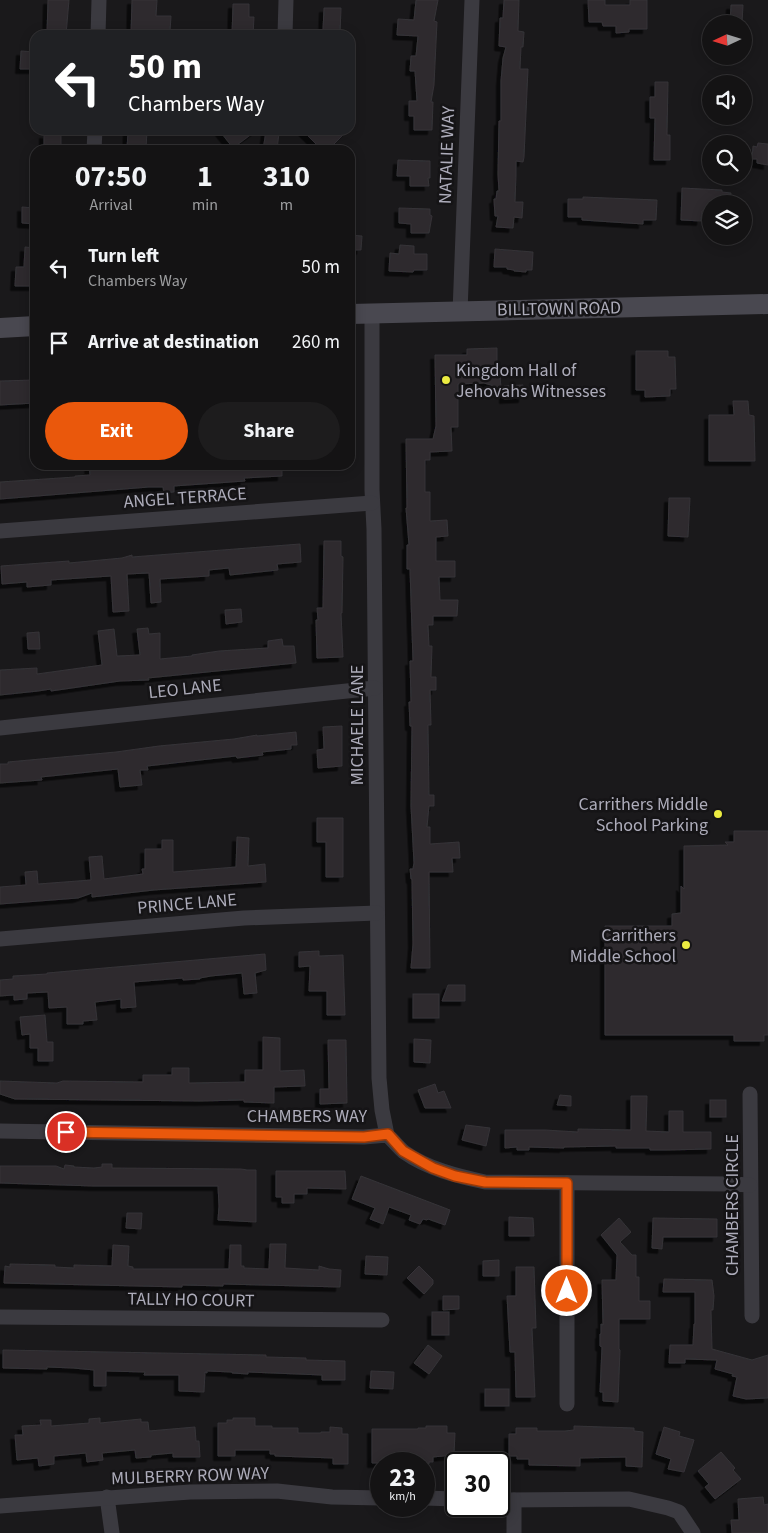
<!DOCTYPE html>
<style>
:root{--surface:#141314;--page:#1d1c1d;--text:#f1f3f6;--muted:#9d9ea0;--line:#333234;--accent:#ea580c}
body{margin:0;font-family:"Source Sans 3",sans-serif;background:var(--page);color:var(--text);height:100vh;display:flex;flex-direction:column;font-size:19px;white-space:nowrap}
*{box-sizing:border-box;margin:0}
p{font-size:16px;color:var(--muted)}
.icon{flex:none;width:28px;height:28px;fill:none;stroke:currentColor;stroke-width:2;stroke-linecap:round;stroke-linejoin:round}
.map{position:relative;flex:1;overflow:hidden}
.sheet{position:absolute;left:30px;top:145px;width:325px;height:325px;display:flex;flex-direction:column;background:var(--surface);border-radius:15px;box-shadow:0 2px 12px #0003,0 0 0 1px var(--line)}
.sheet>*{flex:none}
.banner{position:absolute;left:30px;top:30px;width:325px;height:105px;border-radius:15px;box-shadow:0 2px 12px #0003,0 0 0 1px var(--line);background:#202124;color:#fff;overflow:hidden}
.needle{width:32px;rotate:266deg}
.tools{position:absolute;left:702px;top:15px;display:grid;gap:10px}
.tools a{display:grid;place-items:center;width:50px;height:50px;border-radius:50%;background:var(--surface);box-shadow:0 2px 12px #0003,0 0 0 1px var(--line);font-size:25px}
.speed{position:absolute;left:370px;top:1452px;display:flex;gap:10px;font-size:25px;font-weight:700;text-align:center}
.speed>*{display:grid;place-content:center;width:65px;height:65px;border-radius:50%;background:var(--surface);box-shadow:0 2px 12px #0003,0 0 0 1px var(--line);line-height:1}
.speed small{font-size:12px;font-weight:400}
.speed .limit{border:2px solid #111;border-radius:8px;background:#fff;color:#111}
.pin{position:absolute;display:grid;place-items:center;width:42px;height:42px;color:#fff;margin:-21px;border:2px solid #fff;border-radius:50%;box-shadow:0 1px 5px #0007}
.me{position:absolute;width:55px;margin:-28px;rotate:0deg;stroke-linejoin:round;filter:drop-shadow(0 0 4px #0008)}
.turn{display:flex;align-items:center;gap:18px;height:105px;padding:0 15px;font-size:22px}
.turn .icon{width:65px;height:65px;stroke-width:2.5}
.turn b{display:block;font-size:35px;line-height:42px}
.eta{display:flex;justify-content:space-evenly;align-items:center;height:85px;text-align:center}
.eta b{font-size:30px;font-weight:700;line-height:35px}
.cta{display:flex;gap:10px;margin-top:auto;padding:10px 15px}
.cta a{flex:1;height:58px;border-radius:30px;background:var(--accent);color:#fff;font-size:20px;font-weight:700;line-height:58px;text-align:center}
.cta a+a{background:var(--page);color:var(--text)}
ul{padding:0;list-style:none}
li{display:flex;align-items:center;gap:15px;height:75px;padding:0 15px}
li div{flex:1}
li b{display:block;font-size:19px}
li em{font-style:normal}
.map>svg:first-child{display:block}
.building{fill:#2d2c2f;stroke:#353337;filter:url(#shadow)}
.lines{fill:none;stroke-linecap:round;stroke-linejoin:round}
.minor{stroke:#3b3a40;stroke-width:15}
.secondary{stroke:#494850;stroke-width:20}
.route-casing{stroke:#983908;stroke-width:12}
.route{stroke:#ea580c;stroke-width:9}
.poi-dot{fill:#ebeb41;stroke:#151416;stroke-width:2}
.labels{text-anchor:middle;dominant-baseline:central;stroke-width:5;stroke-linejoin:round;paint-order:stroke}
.street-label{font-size:18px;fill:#adacba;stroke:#151416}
.poi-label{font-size:18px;fill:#adacba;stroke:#151416;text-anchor:end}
</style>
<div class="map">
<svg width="768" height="1533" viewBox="0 0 768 1533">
<defs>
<filter id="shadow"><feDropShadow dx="-4.5" dy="4.5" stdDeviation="0" flood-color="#0009"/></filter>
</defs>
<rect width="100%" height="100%" fill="#1a191b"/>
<g class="building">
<path d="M 48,0 L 69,0 L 66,35 L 47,35 Z"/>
<path d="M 132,0 L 157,0 L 156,16 L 171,16 L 170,32 L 150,31 L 150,35 L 131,35 Z"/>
<path d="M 416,0 L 438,0 L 434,21 L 437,22 L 434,85 L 431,102 L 433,102 L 432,130 L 414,130 L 414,116 L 409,116 L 409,101 L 417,101 L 415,71 L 410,71 L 411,56 L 416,56 L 418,36 L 397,35 L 398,19 L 414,20 Z"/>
<path d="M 504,0 L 519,0 L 518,31 L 524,32 L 523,47 L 521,47 L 520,69 L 528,69 L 524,157 L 523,162 L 516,161 L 516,175 L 515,202 L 523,202 L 522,218 L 514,217 L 513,228 L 496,227 L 498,216 L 495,216 L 494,199 L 496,199 L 497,191 L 499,191 L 498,174 L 499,121 L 501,121 L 501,81 L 503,58 L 506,47 L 499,46 L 500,18 L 503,18 Z"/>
<path d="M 588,0 L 605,0 L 605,5 L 630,5 L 630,0 L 647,0 L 647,29 L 629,29 L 629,32 L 616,33 L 616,26 L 603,26 L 602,22 L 589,22 Z"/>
<path d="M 233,4 L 249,4 L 249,17 L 254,17 L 253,35 L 232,35 Z"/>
<path d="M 731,5 L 743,5 L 742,24 L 730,24 Z"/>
<path d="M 324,8 L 341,8 L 340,35 L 325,35 L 325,30 L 323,30 Z"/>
<path d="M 21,51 L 35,52 L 35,69 L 20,69 Z"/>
<path d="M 655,82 L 668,82 L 667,135 L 670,135 L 670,160 L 654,160 L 655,118 L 650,118 L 650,97 L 655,97 Z"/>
<path d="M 128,130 L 147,130 L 146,150 L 127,150 Z"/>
<path d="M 219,130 L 257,130 L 233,148 Z"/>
<path d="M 302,130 L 348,130 L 328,150 L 322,150 Z"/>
<path d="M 266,131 L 279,133 L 277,150 L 263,150 Z"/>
<path d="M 44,134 L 61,135 L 61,150 L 44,150 Z"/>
<path d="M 758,143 L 768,144 L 768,165 L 757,163 L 757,159 L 752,159 L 753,146 L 757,147 Z"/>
<path d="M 398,160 L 430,161 L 430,178 L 428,178 L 429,186 L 410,186 L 410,176 L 397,176 Z"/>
<path d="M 682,188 L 722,190 L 722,192 L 731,193 L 730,204 L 711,204 L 711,212 L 702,211 L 701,221 L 681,220 Z"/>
<path d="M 583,197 L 657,200 L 656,220 L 643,220 L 643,224 L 582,220 L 582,217 L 568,217 L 568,199 L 583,199 Z"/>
<path d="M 22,207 L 35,208 L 35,224 L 22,223 Z"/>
<path d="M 399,208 L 430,209 L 430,215 L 432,216 L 429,233 L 411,233 L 411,224 L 399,223 Z"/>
<path d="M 350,235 L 362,236 L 361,250 L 350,250 Z"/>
<path d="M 400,245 L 414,246 L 414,254 L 427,254 L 427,270 L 414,270 L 413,272 L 389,271 L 390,253 L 399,254 Z"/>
<path d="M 25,247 L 35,248 L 35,286 L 15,286 L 16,267 L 24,267 Z"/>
<path d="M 495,249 L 533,252 L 532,270 L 526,270 L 526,272 L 514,271 L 514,270 L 507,269 L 507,267 L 494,267 Z"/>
<path d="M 497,348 L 497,376 L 500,375 L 501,388 L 484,383 L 458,384 L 458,427 L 451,427 L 452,451 L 430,452 L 430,460 L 425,460 L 425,492 L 430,492 L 430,521 L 447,520 L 448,536 L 436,537 L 436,561 L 455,561 L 455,577 L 439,577 L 440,600 L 458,600 L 457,616 L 433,616 L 433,625 L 428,625 L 429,646 L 432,646 L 431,677 L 436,677 L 436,690 L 430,690 L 431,725 L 428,725 L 429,795 L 434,795 L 434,806 L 429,806 L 427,827 L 430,827 L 430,844 L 459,842 L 460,858 L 452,858 L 453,872 L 429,872 L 430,968 L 411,968 L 413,944 L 412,879 L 411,879 L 410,869 L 413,869 L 414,863 L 411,806 L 412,726 L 410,726 L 409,702 L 411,702 L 410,661 L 413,661 L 410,569 L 407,569 L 407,545 L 409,545 L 406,508 L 407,508 L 406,439 L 433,439 L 436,426 L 435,355 L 467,355 L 467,349 Z"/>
<path d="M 636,351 L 668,351 L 668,357 L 675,357 L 676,389 L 670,389 L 670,396 L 645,397 L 645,390 L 636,390 Z"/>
<path d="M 35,380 L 35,403 L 0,405 L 0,381 Z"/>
<path d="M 523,385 L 523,398 L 504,399 L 504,386 Z"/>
<path d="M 733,401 L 748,401 L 749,415 L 754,416 L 755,461 L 709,461 L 709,415 L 734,415 Z"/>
<path d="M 89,465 L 173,465 L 173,468 L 180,469 L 232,465 L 282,465 L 282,476 L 244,478 L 245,481 L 174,486 L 174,492 L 164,493 L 163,487 L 149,487 L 0,499 L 0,482 L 75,477 L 75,476 L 90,475 Z"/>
<path d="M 669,498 L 690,498 L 688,537 L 668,536 Z"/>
<path d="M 324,541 L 341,541 L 341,556 L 343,557 L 342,613 L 341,613 L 343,657 L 317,658 L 316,620 L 318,620 L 317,608 L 323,608 Z"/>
<path d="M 300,544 L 301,562 L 277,564 L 278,570 L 230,575 L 229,568 L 209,570 L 209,576 L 160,579 L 161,602 L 151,603 L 149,573 L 127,574 L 129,611 L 113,612 L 111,576 L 51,580 L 51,585 L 27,587 L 27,582 L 2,584 L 1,566 L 69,561 L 69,563 L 122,558 L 132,555 L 132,557 Z"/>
<path d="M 241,609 L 242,622 L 226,624 L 225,610 Z"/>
<path d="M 148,628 L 149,634 L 160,633 L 160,659 L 192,656 L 192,655 L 219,651 L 268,648 L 268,641 L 282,639 L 283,646 L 294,646 L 296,663 L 148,678 L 149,680 L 120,681 L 51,691 L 51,689 L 38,691 L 0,695 L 0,670 L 37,668 L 37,674 L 102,665 L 98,631 L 114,629 L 117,656 L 140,655 L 137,629 Z"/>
<path d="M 39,632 L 40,649 L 28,649 L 27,633 Z"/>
<path d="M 342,726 L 342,766 L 318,768 L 317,750 L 324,749 L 323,727 Z"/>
<path d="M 296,732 L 297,745 L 291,745 L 291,749 L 262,752 L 263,755 L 237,758 L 236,756 L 147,766 L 148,770 L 140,770 L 142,785 L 120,787 L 118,769 L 41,777 L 42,780 L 0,783 L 0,764 L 8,764 L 8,762 L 116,752 L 159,746 L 234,739 L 257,735 L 257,736 Z"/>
<path d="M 317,818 L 343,818 L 343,877 L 326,877 L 326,842 L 317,842 Z"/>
<path d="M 734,831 L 768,831 L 768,1035 L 764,1035 L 764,1041 L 734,1041 L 734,1035 L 605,1035 L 605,926 L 672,926 L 672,914 L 681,913 L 681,886 L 684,889 L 684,846 L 728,845 L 725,842 L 734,842 Z"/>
<path d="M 237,837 L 249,838 L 248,866 L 265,864 L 266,882 L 154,890 L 92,897 L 92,893 L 78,898 L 0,904 L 0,887 L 26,885 L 25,872 L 37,871 L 38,884 L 91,880 L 89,857 L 102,856 L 104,879 L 143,874 L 142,869 L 145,869 L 145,849 L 162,849 L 162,840 L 173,840 L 173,872 L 236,867 Z"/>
<path d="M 319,951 L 319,956 L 343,955 L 345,1015 L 327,1015 L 327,991 L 309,991 L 310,966 L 299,967 L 299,952 Z"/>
<path d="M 265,954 L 266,970 L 255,973 L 257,993 L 244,994 L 242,973 L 211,976 L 200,978 L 200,979 L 183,980 L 183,978 L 134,982 L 136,1007 L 121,1008 L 121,999 L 95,1002 L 97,1020 L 83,1021 L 83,1024 L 67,1024 L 67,1007 L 49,1008 L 48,992 L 27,993 L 27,999 L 14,1000 L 14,995 L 0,996 L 0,980 L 13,979 L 13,976 L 47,974 L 47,973 Z"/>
<path d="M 448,985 L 465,985 L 465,1001 L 442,1001 Z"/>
<rect x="413" y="994" width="26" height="24"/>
<path d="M 45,1015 L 47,1042 L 53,1042 L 53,1061 L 38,1061 L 38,1048 L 30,1048 L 30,1034 L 22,1035 L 20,1017 Z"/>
<path d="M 263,1037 L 280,1038 L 280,1071 L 304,1070 L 305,1086 L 274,1087 L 274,1103 L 244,1102 L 244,1100 L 200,1101 L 15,1099 L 0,1094 L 0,1081 L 57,1083 L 63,1081 L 143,1082 L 143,1075 L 172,1075 L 172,1068 L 189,1068 L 189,1083 L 245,1082 L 245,1070 L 263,1070 Z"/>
<path d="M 414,1039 L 431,1040 L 430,1063 L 414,1062 Z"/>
<path d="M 328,1040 L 346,1040 L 347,1103 L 320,1104 L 320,1089 L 329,1089 Z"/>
<path d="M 435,1084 L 438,1093 L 444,1091 L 451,1108 L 425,1108 L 418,1090 Z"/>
<path d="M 560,1095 L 571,1096 L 571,1106 L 557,1105 Z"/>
<path d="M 631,1096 L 647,1096 L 646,1131 L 669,1132 L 669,1111 L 683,1111 L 683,1132 L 711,1132 L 711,1149 L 667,1150 L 650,1150 L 650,1148 L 616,1148 L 616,1146 L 564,1147 L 564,1148 L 529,1147 L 529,1150 L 517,1150 L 517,1147 L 505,1148 L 505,1130 L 545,1130 L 578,1132 L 578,1129 L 631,1130 Z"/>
<rect x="710" y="1100" width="16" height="17"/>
<path d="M 466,1125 L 490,1128 L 486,1146 L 462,1140 Z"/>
<path d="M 102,1164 L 112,1164 L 112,1168 L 241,1169 L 247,1170 L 256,1170 L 256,1222 L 218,1220 L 219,1206 L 218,1186 L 94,1186 L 0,1183 L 0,1166 L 56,1166 L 64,1169 L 65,1165 L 74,1166 L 74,1167 L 94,1168 L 102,1167 Z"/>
<path d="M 276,1171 L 345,1171 L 346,1189 L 307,1188 L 307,1194 L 294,1194 L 294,1203 L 282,1203 L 282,1197 L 276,1197 Z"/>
<path d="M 361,1176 L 450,1210 L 445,1225 L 428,1219 L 427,1220 L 423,1219 L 420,1224 L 409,1220 L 411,1215 L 389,1207 L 383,1224 L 370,1219 L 375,1208 L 352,1199 Z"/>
<path d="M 127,1213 L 142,1213 L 141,1229 L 126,1228 Z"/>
<path d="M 509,1217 L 533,1218 L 534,1236 L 509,1236 Z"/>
<path d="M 619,1218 L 631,1232 L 620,1242 L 632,1255 L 636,1255 L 636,1277 L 639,1277 L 639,1301 L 650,1301 L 650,1319 L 619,1319 L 619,1349 L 620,1350 L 618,1402 L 603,1401 L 603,1392 L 600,1392 L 602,1347 L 600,1346 L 600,1334 L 601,1334 L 601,1324 L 603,1325 L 602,1280 L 616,1280 L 617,1255 L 601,1235 Z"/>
<path d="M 653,1218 L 717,1219 L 717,1237 L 663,1237 L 662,1249 L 652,1248 Z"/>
<path d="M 270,1244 L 286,1244 L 285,1268 L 319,1270 L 319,1266 L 329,1269 L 341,1270 L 340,1287 L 223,1284 L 223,1286 L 182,1285 L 182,1287 L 4,1283 L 5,1266 L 10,1267 L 10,1264 L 55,1265 L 55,1267 L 74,1268 L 74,1265 L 112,1266 L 113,1245 L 129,1246 L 128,1266 L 133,1267 L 133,1269 L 229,1269 L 230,1245 L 241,1245 L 241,1266 L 244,1266 L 244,1268 L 269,1269 Z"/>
<path d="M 366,1256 L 388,1257 L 387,1275 L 365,1274 Z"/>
<path d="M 499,1260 L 499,1276 L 483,1276 L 483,1261 Z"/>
<path d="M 419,1266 L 433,1280 L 433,1284 L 424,1294 L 407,1278 Z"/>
<path d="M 516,1267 L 534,1267 L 536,1328 L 532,1328 L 535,1397 L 516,1397 L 515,1352 L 510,1352 L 507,1296 L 516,1296 Z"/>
<path d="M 664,1279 L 712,1280 L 714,1296 L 713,1310 L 711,1310 L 712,1349 L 752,1360 L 768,1355 L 768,1398 L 746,1399 L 733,1396 L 737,1377 L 732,1376 L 733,1374 L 715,1369 L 717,1360 L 685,1359 L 685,1363 L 669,1363 L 670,1345 L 693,1345 L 694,1324 L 695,1324 L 695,1292 L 663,1292 Z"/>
<path d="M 443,1296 L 459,1296 L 459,1309 L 443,1310 Z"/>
<rect x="432" y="1312" width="17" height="23"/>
<path d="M 428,1345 L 442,1356 L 429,1374 L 414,1363 Z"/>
<path d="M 3,1350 L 266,1355 L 266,1357 L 306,1358 L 306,1360 L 345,1361 L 345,1380 L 322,1380 L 322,1375 L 248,1372 L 248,1374 L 232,1373 L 232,1372 L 207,1371 L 207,1373 L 205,1372 L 204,1392 L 179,1391 L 179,1375 L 144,1375 L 145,1372 L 106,1371 L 106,1386 L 94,1386 L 94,1370 L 73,1368 L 47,1367 L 47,1369 L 3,1368 Z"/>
<path d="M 371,1371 L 394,1372 L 393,1389 L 370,1388 Z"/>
<rect x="485" y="1389" width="24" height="17"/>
<path d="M 100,1418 L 100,1423 L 141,1419 L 141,1422 L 148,1422 L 149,1431 L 195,1427 L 196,1441 L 199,1441 L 200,1457 L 173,1457 L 173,1453 L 151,1455 L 151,1457 L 136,1458 L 135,1450 L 102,1453 L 103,1460 L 87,1462 L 86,1453 L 54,1456 L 54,1464 L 39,1466 L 38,1458 L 17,1460 L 15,1435 L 23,1435 L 22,1426 L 41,1425 L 40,1420 L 51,1420 L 51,1426 L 89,1423 L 89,1419 Z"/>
<path d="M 233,1418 L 255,1418 L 255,1426 L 272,1426 L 272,1428 L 298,1428 L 298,1433 L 321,1433 L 321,1432 L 330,1432 L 330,1427 L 342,1428 L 342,1434 L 348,1434 L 348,1464 L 333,1464 L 333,1458 L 275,1456 L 275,1454 L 270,1454 L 270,1450 L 235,1450 L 235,1456 L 218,1456 L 218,1423 L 227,1423 L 227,1420 L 233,1420 Z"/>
<path d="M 426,1426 L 447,1426 L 447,1433 L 455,1433 L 454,1455 L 433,1457 L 433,1462 L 429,1462 L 429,1464 L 418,1464 L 418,1457 L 394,1457 L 394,1461 L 388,1460 L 388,1463 L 372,1463 L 372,1429 L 418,1429 L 418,1428 L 426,1428 Z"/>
<path d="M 574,1426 L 634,1428 L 634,1431 L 643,1432 L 642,1467 L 626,1466 L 626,1457 L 580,1458 L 580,1466 L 529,1465 L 529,1459 L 517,1459 L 517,1456 L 509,1456 L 509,1434 L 516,1434 L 516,1428 L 537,1428 L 537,1431 L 565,1431 L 574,1430 Z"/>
<path d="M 664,1427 L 680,1432 L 679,1436 L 694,1440 L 684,1472 L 668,1469 L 671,1459 L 656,1454 Z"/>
<path d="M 721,1452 L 735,1468 L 733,1470 L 741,1479 L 715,1499 L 705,1487 L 709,1484 L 698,1471 Z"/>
<path d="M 763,1497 L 764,1505 L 768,1504 L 768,1533 L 732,1533 L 731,1520 L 739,1520 L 738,1499 Z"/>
</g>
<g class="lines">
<g class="minor">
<path d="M 98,35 L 99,0"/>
<path d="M 285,35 L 286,0"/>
<path d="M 94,150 L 95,130"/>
<path d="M 460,312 L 472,0"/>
<path d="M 372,315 L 372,490 L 374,529 L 379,1078 L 382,1110 L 387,1135"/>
<path d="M 0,531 L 372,503"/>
<path d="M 0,728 L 375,688"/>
<path d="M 0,939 L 244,918 L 377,913"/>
<path d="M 750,1094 L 752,1316"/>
<path d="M 0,1131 L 364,1137 L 387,1135 C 393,1140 398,1147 404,1152 C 428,1169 457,1176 485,1182 L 732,1184 L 750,1185"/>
<path d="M 0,1317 L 382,1320"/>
<path d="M 567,1404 L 567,1183"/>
<path d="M 107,1497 L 112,1533"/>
<path d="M 424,1498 L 456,1499"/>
<path d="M 499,1500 L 629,1499 L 668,1508 L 679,1512 L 693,1533"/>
<path d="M 0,1506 L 190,1492 L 277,1491 L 332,1497 L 381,1498"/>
<path d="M 514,1533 L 514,1500"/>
</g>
<g class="secondary">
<path d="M 350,314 L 768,304"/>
<path d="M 0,328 L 35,326"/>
</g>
</g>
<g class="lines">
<defs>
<path id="route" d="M 66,1132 L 364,1137 L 388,1134 L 403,1151 L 433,1168 L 455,1176 L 485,1182 L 567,1183 L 567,1291"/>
</defs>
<use href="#route" class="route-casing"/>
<use href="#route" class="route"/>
</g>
<g class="poi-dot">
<circle cx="446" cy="380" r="5"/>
<circle cx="718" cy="814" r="5"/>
<circle cx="686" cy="945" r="5"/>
</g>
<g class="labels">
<g class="street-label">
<text transform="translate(447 155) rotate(-88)">NATALIE WAY</text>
<text transform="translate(559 309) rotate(-1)">BILLTOWN ROAD</text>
<text transform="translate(185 498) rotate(-4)">ANGEL TERRACE</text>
<text transform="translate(185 689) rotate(-6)">LEO LANE</text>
<text transform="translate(357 725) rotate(-90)">MICHAELE LANE</text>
<text transform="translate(187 904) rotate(-5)">PRINCE LANE</text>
<text x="307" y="1116">CHAMBERS WAY</text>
<text transform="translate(732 1205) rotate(-90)">CHAMBERS CIRCLE</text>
<text transform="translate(191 1300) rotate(1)">TALLY HO COURT</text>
<text transform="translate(190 1476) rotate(-2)">MULBERRY ROW WAY</text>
</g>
<g class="poi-label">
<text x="456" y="370" text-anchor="start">Kingdom Hall of<tspan x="456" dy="21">Jehovahs Witnesses</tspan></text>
<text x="708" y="804">Carrithers Middle<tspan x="708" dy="21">School Parking</tspan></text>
<text x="676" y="935">Carrithers<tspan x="676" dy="21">Middle School</tspan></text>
</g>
</g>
</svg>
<div class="tools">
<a><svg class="needle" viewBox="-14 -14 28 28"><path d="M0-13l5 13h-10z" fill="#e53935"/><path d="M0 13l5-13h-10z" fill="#9d9ea0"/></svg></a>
<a><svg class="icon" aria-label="sound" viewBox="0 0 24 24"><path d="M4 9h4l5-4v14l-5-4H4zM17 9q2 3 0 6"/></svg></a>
<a><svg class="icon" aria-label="search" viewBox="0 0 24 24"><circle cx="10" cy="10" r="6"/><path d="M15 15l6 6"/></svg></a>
<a><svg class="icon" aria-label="layers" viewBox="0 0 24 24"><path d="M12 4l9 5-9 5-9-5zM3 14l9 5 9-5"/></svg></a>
</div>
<div class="speed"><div>23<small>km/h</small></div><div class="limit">30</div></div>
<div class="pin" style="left:66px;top:1132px;background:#d93025"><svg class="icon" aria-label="arrive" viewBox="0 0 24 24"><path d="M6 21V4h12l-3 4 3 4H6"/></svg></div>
<svg class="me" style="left:567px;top:1291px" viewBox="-20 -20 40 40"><circle r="17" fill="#ea580c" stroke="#fff" stroke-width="3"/><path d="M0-11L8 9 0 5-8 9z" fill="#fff"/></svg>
<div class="banner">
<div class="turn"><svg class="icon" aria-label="left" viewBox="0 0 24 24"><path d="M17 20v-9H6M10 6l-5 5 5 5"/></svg><div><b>50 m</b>Chambers Way</div></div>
</div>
<section class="sheet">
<div class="eta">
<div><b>07:50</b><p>Arrival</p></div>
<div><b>1</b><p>min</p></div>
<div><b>310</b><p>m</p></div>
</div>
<ul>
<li><svg class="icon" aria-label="left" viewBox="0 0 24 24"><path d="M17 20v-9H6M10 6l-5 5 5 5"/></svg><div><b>Turn left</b><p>Chambers Way</p></div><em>50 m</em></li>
<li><svg class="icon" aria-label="arrive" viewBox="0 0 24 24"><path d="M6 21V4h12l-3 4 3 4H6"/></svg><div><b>Arrive at destination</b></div><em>260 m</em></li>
</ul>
<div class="cta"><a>Exit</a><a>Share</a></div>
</section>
</div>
